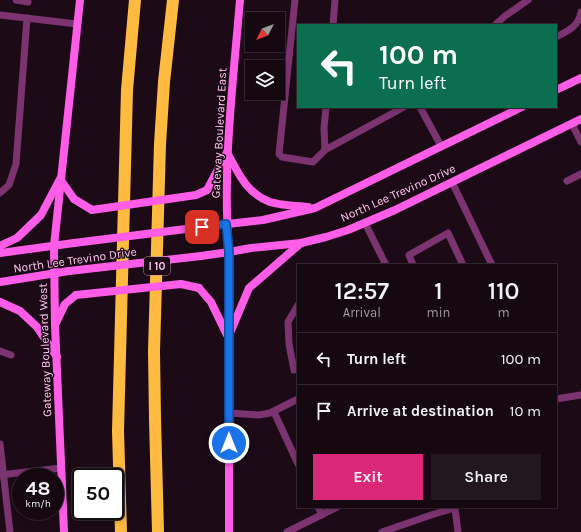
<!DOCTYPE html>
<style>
:root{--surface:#150811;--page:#22161f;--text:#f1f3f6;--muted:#9d9a9f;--line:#342931;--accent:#db2777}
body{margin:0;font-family:Karla,sans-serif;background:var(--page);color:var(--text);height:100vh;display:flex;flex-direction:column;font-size:15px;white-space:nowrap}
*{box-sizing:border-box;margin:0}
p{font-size:13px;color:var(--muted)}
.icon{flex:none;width:22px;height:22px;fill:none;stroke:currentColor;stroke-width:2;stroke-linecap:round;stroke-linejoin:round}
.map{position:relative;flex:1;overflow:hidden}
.details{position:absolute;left:297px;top:264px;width:260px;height:244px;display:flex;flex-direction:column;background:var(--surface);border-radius:0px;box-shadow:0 2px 6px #0003,0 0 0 1px var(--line)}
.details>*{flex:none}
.top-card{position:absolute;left:297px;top:24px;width:260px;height:84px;border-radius:0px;box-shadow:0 2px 6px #0003,0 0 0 1px var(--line);background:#0b6e4f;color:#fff;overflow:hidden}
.needle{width:26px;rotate:228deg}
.controls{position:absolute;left:245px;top:12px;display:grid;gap:8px}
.controls a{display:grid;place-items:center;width:40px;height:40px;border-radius:0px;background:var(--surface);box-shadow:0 2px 6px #0003,0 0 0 1px var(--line);font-size:20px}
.speed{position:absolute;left:12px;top:468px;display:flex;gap:8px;font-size:20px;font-weight:700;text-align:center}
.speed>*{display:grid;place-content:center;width:52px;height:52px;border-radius:50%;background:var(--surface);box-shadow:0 2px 6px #0003,0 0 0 1px var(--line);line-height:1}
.speed small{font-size:10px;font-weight:400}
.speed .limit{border:2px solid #111;border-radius:6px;background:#fff;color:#111}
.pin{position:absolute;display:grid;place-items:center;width:34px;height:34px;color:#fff;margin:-17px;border-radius:8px;box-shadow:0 2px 6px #0006}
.me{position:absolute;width:44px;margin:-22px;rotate:0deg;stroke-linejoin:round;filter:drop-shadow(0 0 3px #0008)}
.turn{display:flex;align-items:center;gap:14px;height:84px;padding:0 16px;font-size:18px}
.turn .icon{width:52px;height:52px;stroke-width:2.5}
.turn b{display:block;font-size:28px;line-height:34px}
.eta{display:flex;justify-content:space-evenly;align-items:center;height:68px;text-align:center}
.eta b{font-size:24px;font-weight:600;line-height:28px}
.primary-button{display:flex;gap:8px;margin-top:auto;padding:8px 16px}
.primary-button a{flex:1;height:46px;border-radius:0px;background:var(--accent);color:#fff;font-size:16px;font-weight:600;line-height:46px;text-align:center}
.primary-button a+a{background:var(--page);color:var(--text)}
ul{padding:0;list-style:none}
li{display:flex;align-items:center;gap:12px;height:52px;padding:0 16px;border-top:1px solid var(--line)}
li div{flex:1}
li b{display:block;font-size:15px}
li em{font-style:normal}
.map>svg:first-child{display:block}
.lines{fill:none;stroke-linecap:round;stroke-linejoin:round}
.service{stroke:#7c3471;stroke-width:7}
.secondary{stroke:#ff5ce8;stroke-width:8}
.motorway{stroke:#ffba40;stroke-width:12}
.secondary-bridge{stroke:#ff5ce8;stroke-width:8}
.route-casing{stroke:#114b97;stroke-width:10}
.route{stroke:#1a73e8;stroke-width:7}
.labels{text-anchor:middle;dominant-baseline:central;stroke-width:3;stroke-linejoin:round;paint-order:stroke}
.shield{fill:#1c0b17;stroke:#bb8db0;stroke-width:1}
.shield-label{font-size:11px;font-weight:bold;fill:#ffc5f2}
.street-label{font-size:12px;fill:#ffc5f2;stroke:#1c0b17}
</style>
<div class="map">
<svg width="581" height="532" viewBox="0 0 581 532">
<rect width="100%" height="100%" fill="#1c0b17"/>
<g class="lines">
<g class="service">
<path d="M 16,0 L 28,2"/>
<path d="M 295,0 L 279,154 L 282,157 L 313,162 L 325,150"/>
<path d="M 0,15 L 77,24"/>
<path d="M 333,25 L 335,0"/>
<path d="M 495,25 L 505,16 L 528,0"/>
<path d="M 556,37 C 568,31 579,26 581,12"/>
<path d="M 326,107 L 324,128 L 325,150 L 404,107"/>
<path d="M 420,107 L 441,146"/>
<path d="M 572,124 L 581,142"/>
<path d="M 567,181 L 581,174"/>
<path d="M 452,182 L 492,265"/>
<path d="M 0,193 L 9,185 L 16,164 L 27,18"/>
<path d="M 365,223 L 386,265"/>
<path d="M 413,265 L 409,255 L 448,233 L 463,265"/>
<path d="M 298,305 L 288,322 L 289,344 L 294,370 L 298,368"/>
<path d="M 0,351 L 11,355"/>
<path d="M 556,399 L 581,395"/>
<path d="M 274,412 L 298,464"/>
<path d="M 229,413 L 259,415 L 270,413 L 298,399"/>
<path d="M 0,444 L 10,532"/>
<path d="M 0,475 L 61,468"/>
<path d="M 318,507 L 322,515"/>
<path d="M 455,508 L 458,532"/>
<path d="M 287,532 L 337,507"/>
<path d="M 382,532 L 434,514 L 455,508 L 455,507"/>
</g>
<g class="secondary">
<path d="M 556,90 L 581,78"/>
<path d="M 228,154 C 239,175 247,193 270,202 C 279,205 298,206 308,207"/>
<path d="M 207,190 L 227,152"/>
<path d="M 202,227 L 263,220 L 315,208 L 522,107"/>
<path d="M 0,246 L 17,238 L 41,215 L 60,179 L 74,199"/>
<path d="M 0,253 L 74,243"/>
<path d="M 201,256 L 229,252 L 251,248 L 301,243 L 326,237 L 348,230 L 395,210 L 581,119"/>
<path d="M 0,282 L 69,271"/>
<path d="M 199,288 L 211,302 L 227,335"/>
<path d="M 0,302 L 20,311 L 37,327 L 57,357"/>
<path d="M 56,323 L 65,304 L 76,295"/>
<path d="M 230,333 L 249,288 L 301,243"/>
<path d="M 64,532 L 55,325 L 54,246 L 80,0"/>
<path d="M 229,532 L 229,252 C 222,168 233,84 240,0"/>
</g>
<g class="motorway">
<path d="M 121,532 L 118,431 L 127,90 L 135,0"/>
<path d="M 158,532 L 155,419 L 154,351 L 160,144 L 164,82 L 173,0"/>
</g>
<g class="secondary-bridge">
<path d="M 74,199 L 92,210 L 196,195 L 207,190"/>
<path d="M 74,243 L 202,227"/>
<path d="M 69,271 L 201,256"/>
<path d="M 76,295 L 181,284 L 199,288"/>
</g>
</g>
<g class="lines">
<defs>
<path id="route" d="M 202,227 L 226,224 L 229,252 L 229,443"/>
</defs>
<use href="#route" class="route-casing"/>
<use href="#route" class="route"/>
</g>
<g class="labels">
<rect class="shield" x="144" y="257" width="26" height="18" rx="3"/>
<g class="shield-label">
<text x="157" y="266">I 10</text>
</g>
<g class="street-label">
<text transform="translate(219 133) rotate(-87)">Gateway Boulevard East</text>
<text transform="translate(398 193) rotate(-24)">North Lee Trevino Drive</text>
<text transform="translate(75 260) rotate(-8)">North Lee Trevino Drive</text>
<text transform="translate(45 350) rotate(-92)">Gateway Boulevard West</text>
</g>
</g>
</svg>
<div class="controls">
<a><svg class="needle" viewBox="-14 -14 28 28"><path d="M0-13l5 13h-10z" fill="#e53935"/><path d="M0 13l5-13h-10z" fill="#9d9a9f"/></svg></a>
<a><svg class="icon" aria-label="layers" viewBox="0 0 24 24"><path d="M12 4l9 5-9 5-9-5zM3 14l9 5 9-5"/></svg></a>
</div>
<div class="speed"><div>48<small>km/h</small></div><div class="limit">50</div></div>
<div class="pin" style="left:202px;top:227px;background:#d93025"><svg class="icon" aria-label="arrive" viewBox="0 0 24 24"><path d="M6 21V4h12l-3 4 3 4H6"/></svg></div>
<svg class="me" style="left:229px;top:443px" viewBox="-20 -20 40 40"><circle r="17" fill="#1a73e8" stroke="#fff" stroke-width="3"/><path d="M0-11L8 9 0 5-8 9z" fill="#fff"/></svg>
<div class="top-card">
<div class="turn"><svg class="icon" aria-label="left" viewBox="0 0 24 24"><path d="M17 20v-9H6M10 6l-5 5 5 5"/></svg><div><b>100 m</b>Turn left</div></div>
</div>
<section class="details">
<div class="eta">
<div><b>12:57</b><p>Arrival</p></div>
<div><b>1</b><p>min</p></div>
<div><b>110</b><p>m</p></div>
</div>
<ul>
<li><svg class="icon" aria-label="left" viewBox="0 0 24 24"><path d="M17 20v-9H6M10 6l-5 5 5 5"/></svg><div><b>Turn left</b></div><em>100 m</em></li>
<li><svg class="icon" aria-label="arrive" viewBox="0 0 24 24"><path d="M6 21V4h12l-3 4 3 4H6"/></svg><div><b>Arrive at destination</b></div><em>10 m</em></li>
</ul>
<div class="primary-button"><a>Exit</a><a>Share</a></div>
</section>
</div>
